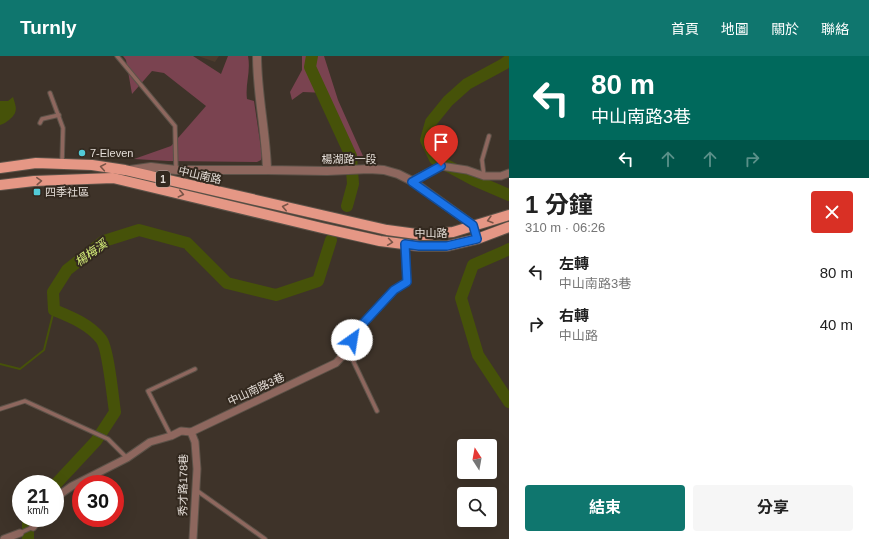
<!DOCTYPE html>
<html lang="zh-TW">
<meta charset="utf-8">
<style>
:root{--surface:#fff;--page:#f6f6f6;--text:#222;--muted:#767676;--accent:#0f766e}
body{margin:0;font-family:Arial,"Noto Sans TC",sans-serif;background:var(--page);color:var(--text);height:100vh;display:flex;flex-direction:column;font-size:15px;white-space:nowrap}
*{box-sizing:border-box;margin:0}
p{font-size:13px;color:var(--muted)}
.icon{flex:none;width:22px;height:22px;fill:none;stroke:currentColor;stroke-width:2;stroke-linecap:round;stroke-linejoin:round}
.map{position:relative;flex:1;overflow:hidden}
.sheet{display:flex;flex-direction:column;background:var(--surface);width:360px}
.sheet>*{flex:none}
.top-card{background:#00695c;color:#fff;overflow:hidden}
.needle{width:26px;rotate:349deg}
.buttons{position:absolute;left:457px;top:383px;display:grid;gap:8px}
.buttons a{display:grid;place-items:center;width:40px;height:40px;border-radius:4px;background:var(--surface);box-shadow:0 4px 16px #0002;font-size:20px}
.speed{position:absolute;left:12px;top:419px;display:flex;gap:8px;font-size:20px;font-weight:700;text-align:center}
.speed>*{display:grid;place-content:center;width:52px;height:52px;border-radius:50%;background:var(--surface);box-shadow:0 4px 16px #0002;line-height:1}
.speed small{font-size:10px;font-weight:400}
.speed .limit{border:6px solid #d22;background:#fff;color:#111}
.pin{position:absolute;display:grid;place-items:center;width:34px;height:34px;color:#fff;margin:-41px -17px;border-radius:50% 50% 50% 0;rotate:-45deg;box-shadow:0 0 4px #0007}
.pin .icon{rotate:45deg}
.me{position:absolute;width:44px;margin:-22px;rotate:32deg;stroke-linejoin:round;filter:drop-shadow(0 0 3px #0008)}
.turn{display:flex;align-items:center;gap:14px;height:84px;padding:0 16px;font-size:18px}
.turn .icon{width:52px;height:52px;stroke-width:2.5}
.turn b{display:block;font-size:28px;line-height:34px}
.lanes{display:flex;align-items:center;height:38px;padding:0 16px;background:#0003;justify-content:center;gap:20px;direction:ltr}
.lanes .off{opacity:.35}
.round{display:grid;place-items:center;flex:none;width:42px;height:42px;border-radius:4px;background:var(--page)}
.headline{display:flex;align-items:center;justify-content:space-between;height:68px;padding:0 16px}
h1{font-size:24px;font-weight:700;line-height:30px}
.cta{display:flex;gap:8px;margin-top:auto;padding:8px 16px}
.cta a{flex:1;height:46px;border-radius:4px;background:var(--accent);color:#fff;font-size:16px;font-weight:700;line-height:46px;text-align:center}
.cta a+a{background:var(--page);color:var(--text)}
ul{padding:0;list-style:none}
li{display:flex;align-items:center;gap:12px;height:52px;padding:0 16px}
li div{flex:1}
li b{display:block;font-size:15px}
li em{font-style:normal}
header{display:flex;align-items:center;gap:24px;box-sizing:border-box;height:56px;padding:0 20px;background:var(--accent);color:#fff}
header strong{font-size:19px}
nav{display:flex;gap:22px;margin-inline-start:auto;font-size:14px}
main{display:flex;flex:1;min-height:0}
.map>svg:first-child{display:block}
.built{fill:#4c3c2e}
.green{fill:#7a4350}
.water{fill:#465209}
.lines{fill:none;stroke-linecap:round;stroke-linejoin:round}
.stream{stroke:#465209;stroke-width:2}
.river{stroke:#465209;stroke-width:12}
.service-casing{stroke:#5c5248;stroke-width:5.5}
.minor-casing{stroke:#5c5248;stroke-width:9}
.tertiary-casing{stroke:#5c5248;stroke-width:10}
.primary-casing{stroke:#5c5248;stroke-width:12}
.service{stroke:#8e675e;stroke-width:3.5}
.minor{stroke:#8e675e;stroke-width:7}
.tertiary{stroke:#8e675e;stroke-width:8}
.primary{stroke:#e59785;stroke-width:10}
.oneway{stroke:#7a5548}
.route-casing{stroke:#114b97;stroke-width:10}
.route{stroke:#1a73e8;stroke-width:7}
.poi-dot{fill:#52cbd8;stroke:#33291f;stroke-width:1.5}
.labels{text-anchor:middle;dominant-baseline:central;stroke-width:4;stroke-linejoin:round;paint-order:stroke}
.shield{fill:#33291f;stroke:#afa7a0;stroke-width:1}
.shield-label{font-size:10px;font-weight:bold;fill:#e4ddd7}
.poi-label{font-size:11px;fill:#e4ddd7;stroke:#33291f;text-anchor:start}
.street-label{font-size:11px;fill:#e4ddd7;stroke:#33291f}
.water-label{font-size:12px;font-style:italic;fill:#d5ee79;stroke:#33291f}
</style>
<header>
<strong>Turnly</strong>
<nav><a>首頁</a><a>地圖</a><a>關於</a><a>聯絡</a></nav>
</header>
<main>
<div class="map">
<svg width="509" height="483" viewBox="0 0 509 483">
<rect width="100%" height="100%" fill="#3e3329"/>
<path class="built" d="M 198,0 L 219,0 L 215,6 Z"/>
<g class="green">
<path d="M 123,0 L 193,0 L 221,18 L 228,0 L 248,0 C 251,16 245,28 247,43 L 254,45 L 262,99 L 261,104 L 257,106 L 168,105 L 134,103 L 171,90 L 206,50 L 164,17 L 152,15 L 132,38 L 126,4 Z"/>
<path d="M 302,0 L 324,0 L 338,44 L 363,100 L 356,101 L 326,37 L 303,36 L 292,44 L 290,36 L 302,14 Z"/>
</g>
<path class="water" d="M 13,41 C 16,51 19,56 9,64 C 6,66 4,68 0,69 L 0,45 L 8,45 Z"/>
<g class="lines">
<path class="stream" d="M 0,308 L 20,313 L 44,294 L 54,254"/>
<g class="river">
<path d="M 312,0 L 310,11 L 351,100 L 353,128 L 347,150"/>
<path d="M 509,4 L 504,8 L 467,28 L 448,45 L 431,66 L 426,84 L 435,103 L 474,124 L 509,139"/>
<path d="M 509,193 L 503,196 L 473,209 L 461,242 L 478,299 L 509,346"/>
<path d="M 55,429 L 96,385 L 115,356 C 113,343 108,291 101,283 C 89,268 71,261 54,254 L 53,236 L 67,214 L 104,185 L 139,174 L 187,187 L 227,227 L 276,239 L 318,225 L 331,184"/>
<path d="M 28,483 L 28,467 L 31,462"/>
</g>
<defs>
<g id="service">
<path d="M 117,0 L 175,70 L 176,114"/>
<path d="M 50,37 L 63,72 L 62,107"/>
<path d="M 40,67 L 42,63 L 59,59"/>
<path d="M 484,120 L 482,104 L 489,80"/>
<path d="M 348,294 L 377,355"/>
<path d="M 0,353 L 25,345 L 108,383 L 127,402"/>
<path d="M 171,380 L 148,335 L 195,313"/>
<path d="M 196,434 L 265,483"/>
<path d="M 20,477 L 33,471"/>
</g>
<g id="minor">
<path d="M 412,125 L 441,110 L 467,114 L 484,120 L 501,120 L 509,117"/>
<path d="M 191,376 L 195,386 L 197,413 L 193,483"/>
<path d="M 55,442 L 72,430 L 127,402 L 150,386 L 171,380 L 181,375 L 191,376 L 336,307 L 348,294 L 356,275 L 394,234 L 407,226 L 405,188"/>
<path d="M 33,471 L 39,462"/>
<path d="M 4,483 L 20,477"/>
</g>
<g id="tertiary">
<path d="M 257,0 C 257,38 266,76 267,114 L 327,115 L 369,113 L 384,114 L 398,118 L 412,125 L 473,169 L 477,183"/>
<path d="M 130,114 L 151,111 L 176,114 L 267,114"/>
</g>
<g id="primary">
<path d="M 0,112 L 36,107 L 92,109 L 125,114 L 387,174 L 424,179 L 453,176 L 509,159"/>
<path d="M 0,129 L 34,125 L 113,122 L 322,172 L 380,185 L 419,190 L 447,190 L 477,183 L 509,171"/>
</g>
</defs>
<use href="#service" class="service-casing"/>
<use href="#minor" class="minor-casing"/>
<use href="#tertiary" class="tertiary-casing"/>
<use href="#primary" class="primary-casing"/>
<use href="#service" class="service"/>
<use href="#minor" class="minor"/>
<use href="#tertiary" class="tertiary"/>
<use href="#primary" class="primary"/>
</g>
<defs><path id="oneway-chevron" d="M-2-3.5L2.5 0L-2 3.5" fill="none" stroke-width="1.6" stroke-linecap="round" stroke-linejoin="round"/></defs>
<g class="oneway">
<use href="#oneway-chevron" transform="translate(103 111) rotate(-170)"/>
<use href="#oneway-chevron" transform="translate(39 125) rotate(-3)"/>
<use href="#oneway-chevron" transform="translate(181 138) rotate(13)"/>
<use href="#oneway-chevron" transform="translate(285 151) rotate(-167)"/>
<use href="#oneway-chevron" transform="translate(490 164) rotate(164)"/>
<use href="#oneway-chevron" transform="translate(390 186) rotate(8)"/>
</g>
<g class="lines">
<defs>
<path id="route" d="M 352,284 L 356,275 L 394,234 L 407,226 L 405,188 L 419,190 L 447,190 L 477,183 L 473,169 L 412,126 L 441,110"/>
</defs>
<use href="#route" class="route-casing"/>
<use href="#route" class="route"/>
</g>
<g class="poi-dot">
<circle cx="82" cy="97" r="4"/>
<rect x="33" y="132" width="8" height="8" rx="2"/>
</g>
<g class="labels">
<rect class="shield" x="156" y="115" width="14" height="16" rx="3"/>
<g class="shield-label">
<text x="163" y="123">1</text>
</g>
<g class="poi-label">
<text x="90" y="97">7-Eleven</text>
<text x="45" y="136">四季社區</text>
</g>
<g class="street-label">
<text x="349" y="103">楊湖路一段</text>
<text transform="translate(200 119) rotate(13)">中山南路</text>
<text x="431" y="177">中山路</text>
<text transform="translate(256 333) rotate(-25)">中山南路3巷</text>
<text transform="translate(183 429) rotate(-89)">秀才路178巷</text>
</g>
<g class="water-label">
<text transform="translate(91 197) rotate(-36)">楊梅溪</text>
</g>
</g>
</svg>
<div class="buttons">
<a><svg class="needle" viewBox="-14 -14 28 28"><path d="M0-13l5 13h-10z" fill="#e53935"/><path d="M0 13l5-13h-10z" fill="#767676"/></svg></a>
<a><svg class="icon" aria-label="search" viewBox="0 0 24 24"><circle cx="10" cy="10" r="6"/><path d="M15 15l6 6"/></svg></a>
</div>
<div class="speed"><div>21<small>km/h</small></div><div class="limit">30</div></div>
<div class="pin" style="left:441px;top:110px;background:#d93025"><svg class="icon" aria-label="arrive" viewBox="0 0 24 24"><path d="M6 21V4h12l-3 4 3 4H6"/></svg></div>
<svg class="me" style="left:352px;top:284px" viewBox="-20 -20 40 40"><circle r="19" fill="#fff"/><path d="M0-13L10 11 0 6-10 11z" fill="#1a73e8"/></svg>
</div>
<section class="sheet">
<div class="top-card">
<div class="turn"><svg class="icon" aria-label="left" viewBox="0 0 24 24"><path d="M17 20v-9H6M10 6l-5 5 5 5"/></svg><div><b>80 m</b>中山南路3巷</div></div>
<div class="lanes"><svg class="icon" aria-label="left" viewBox="0 0 24 24"><path d="M17 20v-9H6M10 6l-5 5 5 5"/></svg><svg class="icon off" aria-label="ahead" viewBox="0 0 24 24"><path d="M12 20V5M6 11l6-6 6 6"/></svg><svg class="icon off" aria-label="ahead" viewBox="0 0 24 24"><path d="M12 20V5M6 11l6-6 6 6"/></svg><svg class="icon off" aria-label="right" viewBox="0 0 24 24"><path d="M7 20v-9h11M14 6l5 5-5 5"/></svg></div>
</div>
<div class="headline"><div><h1>1 分鐘</h1><p>310 m · 06:26</p></div><a class="round" style="background:#d93025;color:#fff"><svg class="icon" aria-label="close" viewBox="0 0 24 24"><path d="M6 6l12 12M18 6L6 18"/></svg></a></div>
<ul>
<li><svg class="icon" aria-label="left" viewBox="0 0 24 24"><path d="M17 20v-9H6M10 6l-5 5 5 5"/></svg><div><b>左轉</b><p>中山南路3巷</p></div><em>80 m</em></li>
<li><svg class="icon" aria-label="right" viewBox="0 0 24 24"><path d="M7 20v-9h11M14 6l5 5-5 5"/></svg><div><b>右轉</b><p>中山路</p></div><em>40 m</em></li>
</ul>
<div class="cta"><a>結束</a><a>分享</a></div>
</section>
</main>
